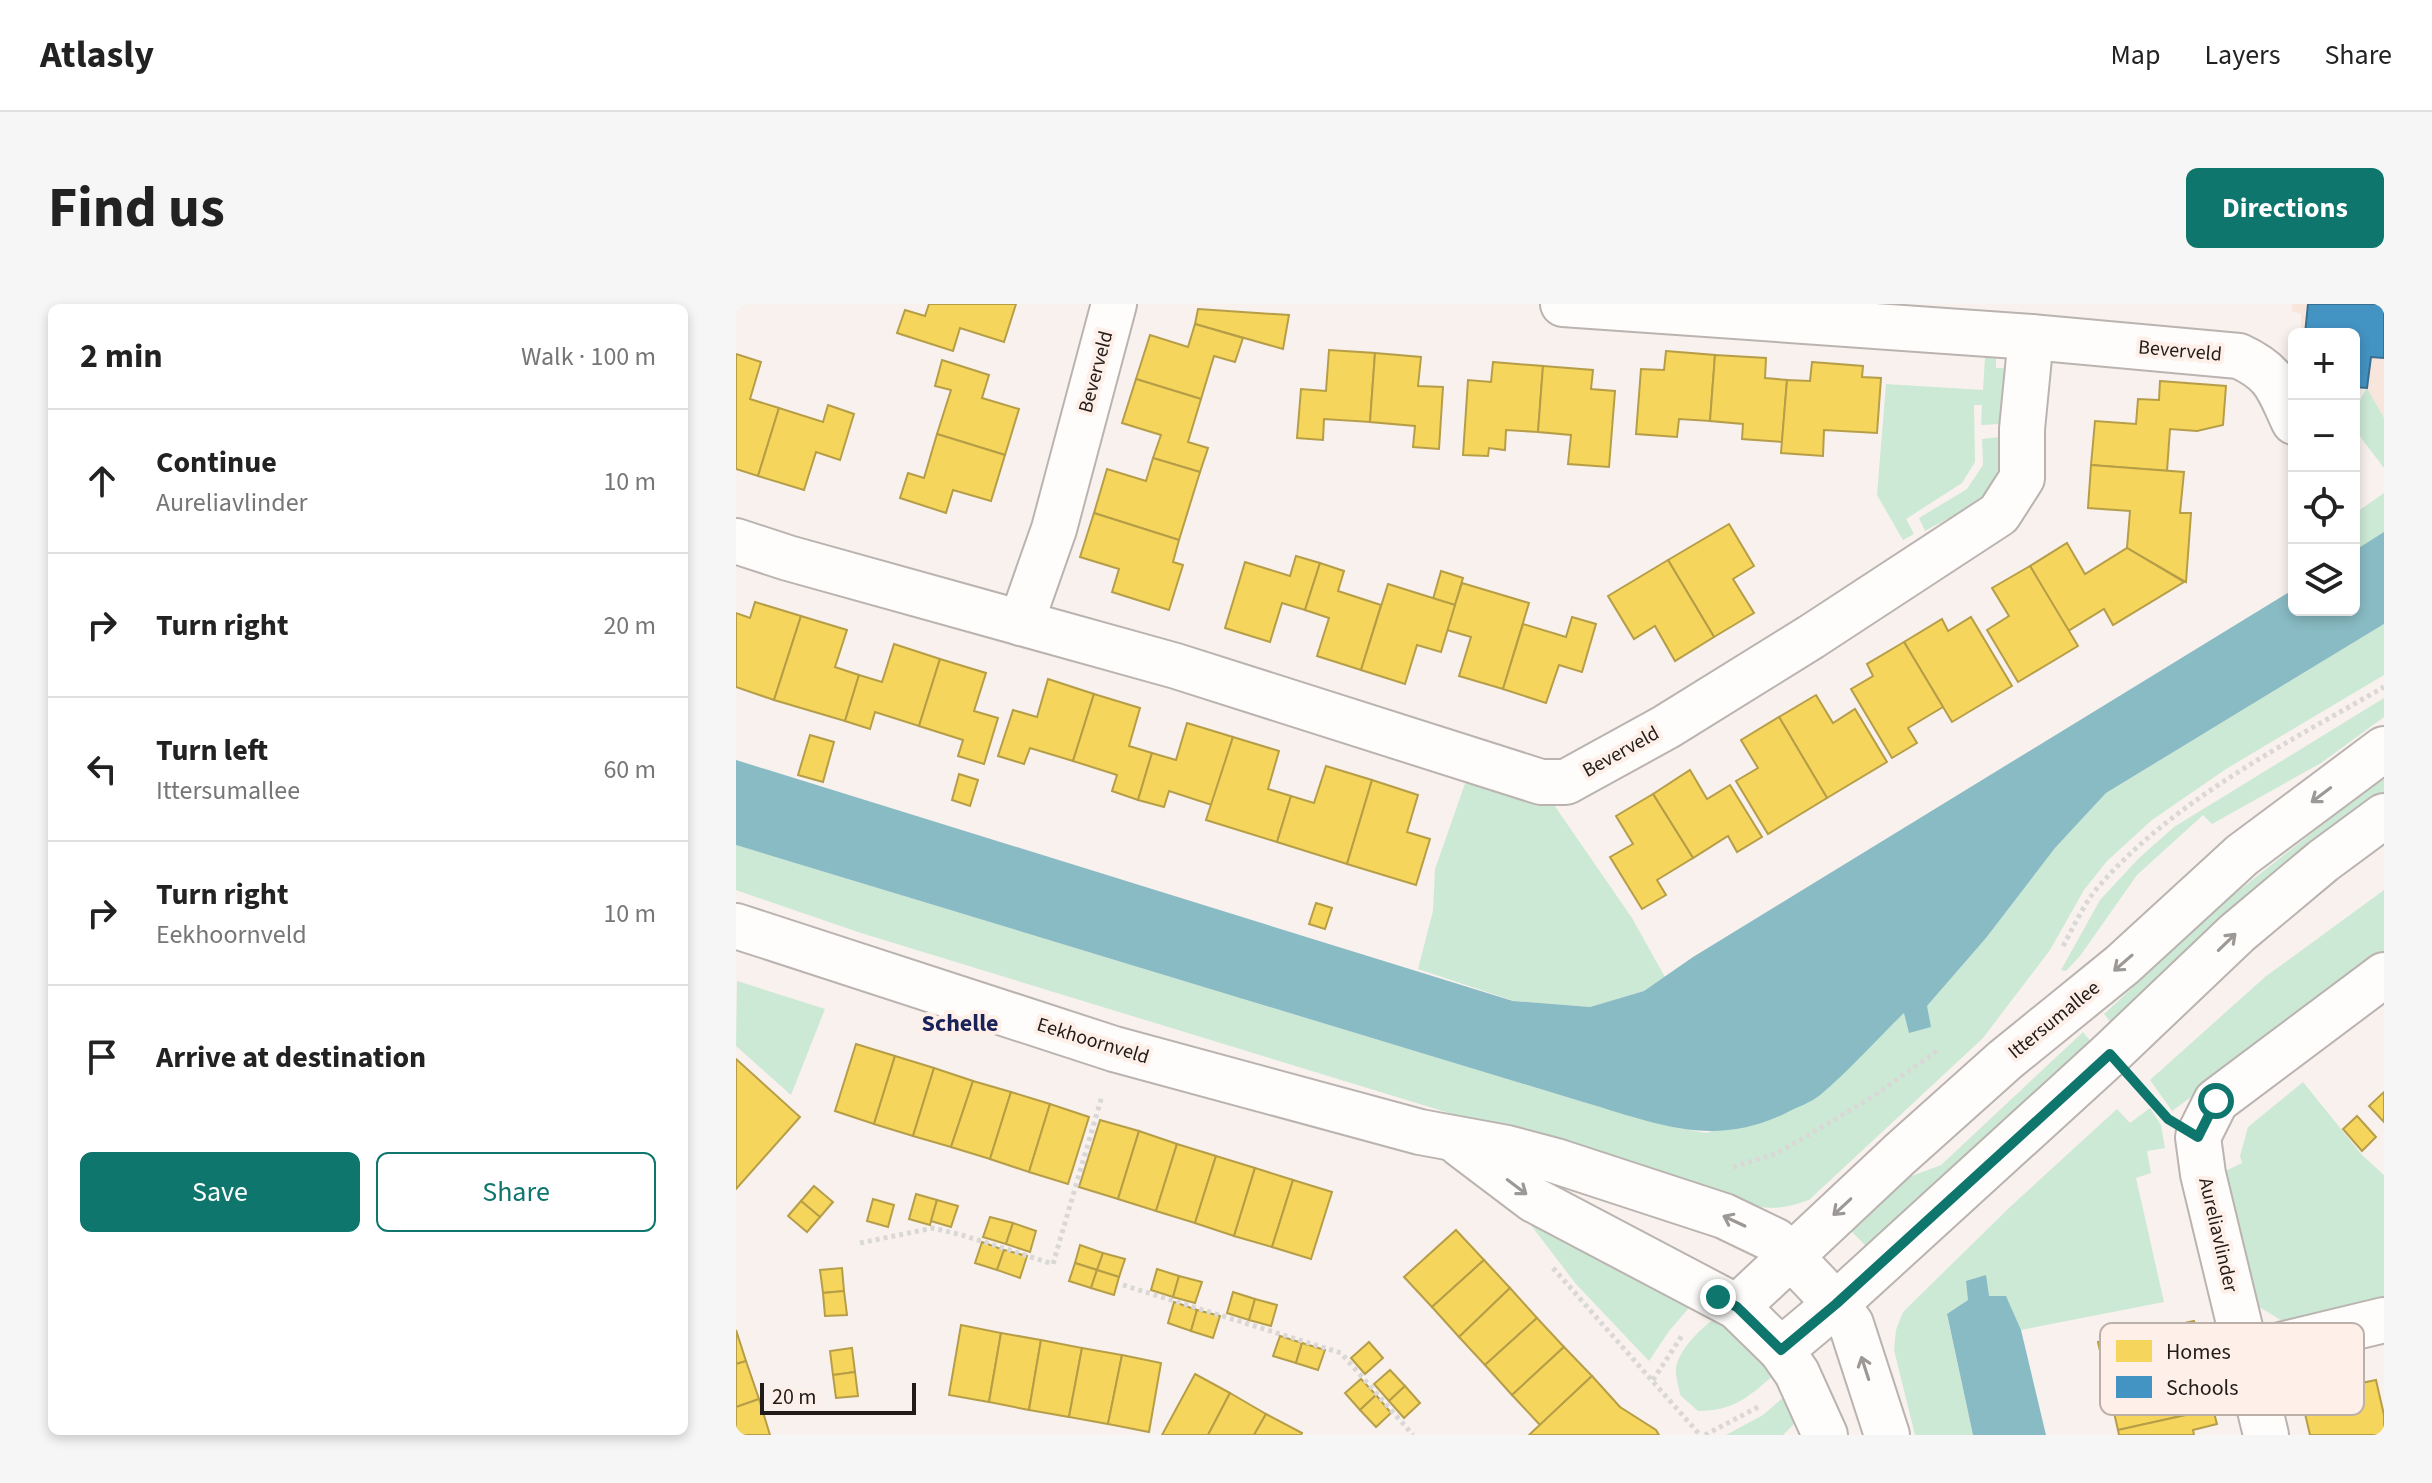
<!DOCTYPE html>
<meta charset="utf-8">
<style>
:root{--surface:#fff;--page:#f6f6f6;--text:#222;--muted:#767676;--line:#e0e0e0;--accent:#0f766e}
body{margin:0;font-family:"Source Sans 3",sans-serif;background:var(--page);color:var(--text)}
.controls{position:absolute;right:24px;top:24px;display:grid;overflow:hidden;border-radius:12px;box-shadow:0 4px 12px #0003}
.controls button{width:72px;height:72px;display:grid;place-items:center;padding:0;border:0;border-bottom:2px solid var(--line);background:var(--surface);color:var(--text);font:40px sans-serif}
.scale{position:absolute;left:24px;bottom:20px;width:156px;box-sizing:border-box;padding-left:8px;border:4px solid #221c19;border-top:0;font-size:22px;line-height:28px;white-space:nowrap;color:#221c19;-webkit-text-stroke:6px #feefe8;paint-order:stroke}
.stop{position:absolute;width:24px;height:24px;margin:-18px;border:6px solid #0f766e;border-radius:50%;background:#fff}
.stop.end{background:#0f766e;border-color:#fff;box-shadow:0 2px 8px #0008}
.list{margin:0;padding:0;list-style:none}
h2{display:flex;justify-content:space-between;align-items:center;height:104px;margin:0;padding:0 32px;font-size:34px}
h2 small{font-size:26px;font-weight:400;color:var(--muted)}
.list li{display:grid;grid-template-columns:52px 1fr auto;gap:24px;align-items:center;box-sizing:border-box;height:144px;padding:0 32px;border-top:2px solid var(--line)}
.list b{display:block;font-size:30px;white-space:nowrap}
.list p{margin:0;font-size:26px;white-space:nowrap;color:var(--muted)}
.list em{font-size:26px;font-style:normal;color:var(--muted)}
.actions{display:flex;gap:16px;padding:24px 32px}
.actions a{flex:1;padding:18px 0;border:2px solid var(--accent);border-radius:12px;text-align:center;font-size:28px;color:var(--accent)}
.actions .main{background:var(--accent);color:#fff}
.icon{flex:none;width:44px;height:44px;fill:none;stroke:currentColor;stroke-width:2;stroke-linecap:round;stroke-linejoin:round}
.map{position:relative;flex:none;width:1648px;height:1131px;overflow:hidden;border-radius:12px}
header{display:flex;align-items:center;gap:48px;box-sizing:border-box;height:112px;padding:0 40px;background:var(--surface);border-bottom:2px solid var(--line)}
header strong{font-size:38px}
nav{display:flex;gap:44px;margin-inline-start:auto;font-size:28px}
.intro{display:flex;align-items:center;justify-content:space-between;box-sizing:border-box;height:192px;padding:0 48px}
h1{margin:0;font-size:56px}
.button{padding:20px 36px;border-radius:12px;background:var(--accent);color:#fff;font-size:28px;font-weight:700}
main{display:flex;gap:48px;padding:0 48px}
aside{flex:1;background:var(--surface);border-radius:12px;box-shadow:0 4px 12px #0003}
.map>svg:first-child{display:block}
.built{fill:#f8e6dd}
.green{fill:#cce9d5}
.water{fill:#89bbc4}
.homes{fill:#f6d55c;stroke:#b69e48;stroke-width:2}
.schools{fill:#4393c3;stroke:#396f90;stroke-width:2}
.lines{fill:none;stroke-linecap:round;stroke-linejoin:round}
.minor-casing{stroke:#bab3af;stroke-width:48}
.path{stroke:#dad8d6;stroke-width:5;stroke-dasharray:4 4;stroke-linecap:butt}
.minor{stroke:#fefdfc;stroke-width:44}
.oneway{stroke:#9b9896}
.route{stroke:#0f766e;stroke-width:10}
.labels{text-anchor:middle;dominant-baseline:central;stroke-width:8;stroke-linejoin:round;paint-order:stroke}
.street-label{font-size:20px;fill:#221c19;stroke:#feefe8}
.quarter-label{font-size:24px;font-weight:bold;fill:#1a225a;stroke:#feefe8}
.key{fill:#feefe8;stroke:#bcb0aa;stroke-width:2}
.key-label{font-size:22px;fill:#221c19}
</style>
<header>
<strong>Atlasly</strong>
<nav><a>Map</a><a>Layers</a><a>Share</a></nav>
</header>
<div class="intro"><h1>Find us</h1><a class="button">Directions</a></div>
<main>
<aside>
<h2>2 min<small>Walk · 100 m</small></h2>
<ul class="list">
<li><svg class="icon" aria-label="ahead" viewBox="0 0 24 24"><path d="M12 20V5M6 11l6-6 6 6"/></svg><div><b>Continue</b><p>Aureliavlinder</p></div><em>10 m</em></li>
<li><svg class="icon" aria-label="right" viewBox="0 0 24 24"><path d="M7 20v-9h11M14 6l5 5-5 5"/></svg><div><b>Turn right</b></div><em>20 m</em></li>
<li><svg class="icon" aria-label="left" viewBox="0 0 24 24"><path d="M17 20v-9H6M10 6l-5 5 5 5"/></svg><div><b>Turn left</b><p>Ittersumallee</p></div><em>60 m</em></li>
<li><svg class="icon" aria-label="right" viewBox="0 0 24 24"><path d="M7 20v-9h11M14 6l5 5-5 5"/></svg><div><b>Turn right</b><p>Eekhoornveld</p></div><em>10 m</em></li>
<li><svg class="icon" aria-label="arrive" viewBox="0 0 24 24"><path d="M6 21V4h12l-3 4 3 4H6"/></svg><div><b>Arrive at destination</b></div></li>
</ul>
<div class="actions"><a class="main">Save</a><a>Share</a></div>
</aside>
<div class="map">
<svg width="1648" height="1131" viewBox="0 0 1648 1131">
<rect width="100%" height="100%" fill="#f9f1ed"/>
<polygon class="built" points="1556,0 1648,0 1648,114 1631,85 1618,83 1618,30 1565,30 1565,10 1556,7"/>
<g class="green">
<polygon points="1249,53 1260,53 1260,64 1268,64 1264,120 1245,121 1246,101 1238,101 1239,158 1226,179 1170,215 1178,230 1167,236 1141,191 1150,80 1247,86"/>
<path d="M1631,84L1648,114V164C1625,131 1606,123 1631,84Z"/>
<path d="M1264,133C1263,144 1264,155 1262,166C1256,198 1215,212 1189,227L1183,214L1231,185L1247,161L1246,135Z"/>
<polygon points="1648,189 1648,229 1618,248 1618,210"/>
<path d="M1648,320V371L1490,465L1416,516L1371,557L1348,586L1314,646L1247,734L1073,896C1038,908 1029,905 994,895L125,629L0,586V541L847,798L932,822L970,829L1081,794L1168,709L1191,702L1250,634L1319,544L1370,489Z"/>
<polygon points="1648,394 1648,413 1585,459 1476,520 1467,511 1401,571 1344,652 1330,667 1325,666 1364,596 1402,555 1438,523"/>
<polygon points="731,474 816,498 896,614 929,673 908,687 854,703 778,697 682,665 697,607 699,565"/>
<polygon points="1648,475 1648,492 1376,720 1368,710 1497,591 1600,510"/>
<polygon points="1648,586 1648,652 1436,807 1414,776 1529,673"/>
<polygon points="1,677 89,705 55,791 0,742"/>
<polygon points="1347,728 1357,740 1133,945 1108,920 1152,881 1205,861"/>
<polygon points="1567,778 1626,851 1648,871 1648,999 1551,1020 1517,999 1489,867 1506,859 1504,852 1512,823"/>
<polygon points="1414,804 1425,821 1429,844 1411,847 1415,869 1400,874 1428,998 1285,1026 1270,993 1233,995 1211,1011 1237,1131 1179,1131 1158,1046 1160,1026 1167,1008 1274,903 1381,805 1394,819"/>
<polygon points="791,916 958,998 933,1027 913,1057 840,980"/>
<path d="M981,1013L1004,1027L1038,1071C1012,1093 998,1107 962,1107L944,1091C943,1083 939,1072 940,1064C943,1045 966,1023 981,1013Z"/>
<polygon points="1051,1090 1063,1115 1047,1131 990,1131 1027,1111"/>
</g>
<g class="water">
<path d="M1648,228V320L1370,489L1319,544L1250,634L1191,702L1195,723L1173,729L1168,709C1140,736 1113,767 1083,792C1074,799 1061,803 1050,809C976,845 920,819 847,798L0,541V456L777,697L854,703L908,687L957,653L1558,285V306H1618V247Z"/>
<polygon points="1250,971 1253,992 1270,992 1285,1026 1310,1131 1237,1131 1211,1010 1232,996 1230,977"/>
</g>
<g class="homes">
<polygon points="193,0 280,0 268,38 224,24 217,47 161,29 169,6 189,12"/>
<polygon points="462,5 553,11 547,45 459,20"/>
<polygon points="459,20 507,34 499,58 478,52 465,95 400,75 414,31 452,43"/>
<polygon points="593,46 639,49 634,118 588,115 587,136 561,134 565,85 590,87"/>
<polygon points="930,47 979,51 974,117 943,115 941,133 900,130 905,65 928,66"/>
<polygon points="639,49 685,53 682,82 707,83 703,145 677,143 679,122 634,118"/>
<polygon points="0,50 25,58 14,95 43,104 22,172 0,165"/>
<polygon points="979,51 1030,54 1029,74 1051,76 1046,138 1006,135 1007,120 974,117"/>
<polygon points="206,56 253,71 246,94 283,105 269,151 201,130 215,86 199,82"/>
<polygon points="757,58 807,62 802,128 770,126 769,146 753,144 752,152 727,151 732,76 755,78"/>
<polygon points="1076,58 1127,62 1126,73 1145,74 1141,129 1088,126 1087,152 1045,149 1051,76 1074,77"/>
<polygon points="807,62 857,66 855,85 879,87 873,163 832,160 835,131 802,128"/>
<polygon points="400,75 465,95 452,138 472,144 464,168 417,154 425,131 386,119"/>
<polygon points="1424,77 1490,82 1487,121 1461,127 1434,125 1431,167 1355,161 1359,117 1400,120 1402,95 1423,96"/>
<polygon points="92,101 118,110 104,156 80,148 68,186 22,172 43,104 87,118"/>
<polygon points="201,130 269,151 255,197 217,186 210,209 164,194 172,169 188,174"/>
<polygon points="417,154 464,168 443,236 358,209 371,165 410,177"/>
<polygon points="1355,161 1448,168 1444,209 1455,209 1450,278 1391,244 1394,207 1352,204"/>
<polygon points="358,209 443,236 437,258 447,261 433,306 376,288 383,265 344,253"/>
<polygon points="993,220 1018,262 997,275 1018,309 978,333 932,256"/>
<polygon points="1331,239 1349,270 1391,244 1448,278 1377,321 1368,305 1332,327 1294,262"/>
<polygon points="560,252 584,259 569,306 546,299 534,338 489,324 509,258 554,272"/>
<polygon points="932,256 978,333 939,357 919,322 898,335 872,292"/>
<polygon points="584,259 608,267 602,287 645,301 625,366 581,352 593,314 569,306"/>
<polygon points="1294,262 1342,342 1282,378 1251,326 1273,312 1256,284"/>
<polygon points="705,267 727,274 719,301 697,295"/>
<polygon points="726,279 793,299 767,385 723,372 735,333 711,326"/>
<polygon points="652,280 719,301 705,348 681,341 669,380 625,366"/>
<polygon points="19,298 65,312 38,396 0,383 0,309 14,314"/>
<polygon points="65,312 111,326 99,363 123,371 109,417 38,396"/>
<polygon points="836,313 860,320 846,368 823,361 810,399 767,385 787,320 830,333"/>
<polygon points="1235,313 1276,382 1216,418 1168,338 1206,315 1212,327"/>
<polygon points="1168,338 1207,403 1172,424 1181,439 1156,454 1115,385 1137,372 1131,360"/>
<polygon points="158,340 204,355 183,422 139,408 134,425 109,417 123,371 146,378"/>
<polygon points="204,355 250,369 238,407 262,414 248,460 222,452 227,436 183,422"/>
<polygon points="312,375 358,390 337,457 294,444 288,460 262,452 277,406 301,413"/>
<polygon points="358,390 404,404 393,442 416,449 402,496 376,487 381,471 337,457"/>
<polygon points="1080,391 1097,419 1119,405 1151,458 1091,494 1043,413"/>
<polygon points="1043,413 1091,494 1032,530 1000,477 1022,464 1005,436"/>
<polygon points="451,419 497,433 476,501 433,487 428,503 402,496 416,449 440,456"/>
<polygon points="74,431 98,438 87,478 62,471"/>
<polygon points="497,433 543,447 532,485 555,492 541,538 470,516"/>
<polygon points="590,462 636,476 611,560 541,538 555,492 578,499"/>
<polygon points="954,466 971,495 994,481 1026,533 1001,548 992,532 957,554 917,490"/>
<polygon points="223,470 242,476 234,502 216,496"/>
<polygon points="636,476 682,491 671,528 694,535 680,581 611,560"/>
<polygon points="917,490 957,554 921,576 930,591 906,605 874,553 897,540 880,512"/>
<polygon points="580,599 596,604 589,625 573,620"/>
<polygon points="120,740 159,752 138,820 99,807"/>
<polygon points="159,752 198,764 177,832 138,820"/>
<polygon points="0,755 64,813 0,885"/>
<polygon points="198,764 237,777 215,843 177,832"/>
<polygon points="237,777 275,788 254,855 215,843"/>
<polygon points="275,788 314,800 293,868 254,855"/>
<polygon points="1648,788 1648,818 1633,802"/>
<polygon points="314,800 353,813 332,880 293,868"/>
<polygon points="1621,812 1640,833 1626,847 1607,825"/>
<polygon points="364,816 403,827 382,895 343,883"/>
<polygon points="403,827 441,840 420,907 382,895"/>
<polygon points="441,840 480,852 459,919 420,907"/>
<polygon points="480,852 519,864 498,932 459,919"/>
<polygon points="519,864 557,876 536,943 498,932"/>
<polygon points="557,876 596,888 575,955 536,943"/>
<polygon points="78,882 97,898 84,913 65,897"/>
<polygon points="180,890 201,896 194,921 173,915"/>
<polygon points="137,895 158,901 152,923 131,917"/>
<polygon points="201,896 222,902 215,923 195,917"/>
<polygon points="65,897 84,913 71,928 52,912"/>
<polygon points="254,913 277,919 270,940 247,933"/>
<polygon points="277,919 300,927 294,948 270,940"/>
<polygon points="720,926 748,956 696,1003 668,973"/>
<polygon points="246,938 268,946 261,966 239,959"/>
<polygon points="344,941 367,949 361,966 339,959"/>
<polygon points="268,946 291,952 284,974 261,966"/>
<polygon points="367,949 389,955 383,973 361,966"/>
<polygon points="748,956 774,984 723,1033 696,1003"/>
<polygon points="339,959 361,966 355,984 333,977"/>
<polygon points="106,964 108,987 87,989 84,966"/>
<polygon points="421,965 443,972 437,993 415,986"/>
<polygon points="361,966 383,973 378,991 355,984"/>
<polygon points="443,972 466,978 459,999 437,993"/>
<polygon points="774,984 801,1014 749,1061 723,1033"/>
<polygon points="108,987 111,1011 89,1012 87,989"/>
<polygon points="497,988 519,995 513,1016 491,1009"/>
<polygon points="519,995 541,1001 535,1022 513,1016"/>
<polygon points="438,998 461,1006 455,1027 432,1019"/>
<polygon points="461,1006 484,1012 477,1034 455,1027"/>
<polygon points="801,1014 828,1043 776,1091 749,1061"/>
<polygon points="1458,1017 1462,1034 1438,1039 1444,1066 1372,1082 1362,1038"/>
<polygon points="225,1021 265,1029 253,1098 213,1091"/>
<polygon points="0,1026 10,1057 0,1060"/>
<polygon points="265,1029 305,1036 293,1106 253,1098"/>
<polygon points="544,1032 566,1039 560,1059 537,1052"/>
<polygon points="305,1036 346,1044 333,1113 293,1106"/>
<polygon points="633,1038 647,1054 629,1070 615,1054"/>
<polygon points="566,1039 589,1046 582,1066 560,1059"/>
<polygon points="828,1043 856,1072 804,1121 776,1091"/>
<polygon points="116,1044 119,1068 97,1071 94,1047"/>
<polygon points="346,1044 386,1051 372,1120 333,1113"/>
<polygon points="386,1051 425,1059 413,1128 372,1120"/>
<polygon points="10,1057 23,1095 0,1103 0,1060"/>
<polygon points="654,1066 669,1082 653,1097 638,1080"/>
<polygon points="1444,1066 1450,1093 1474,1088 1477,1105 1382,1126 1372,1082"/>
<polygon points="119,1068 122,1092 100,1094 97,1071"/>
<polygon points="459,1070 494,1089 472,1131 426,1131"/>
<polygon points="856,1072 884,1103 920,1126 923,1131 793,1131"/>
<polygon points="625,1075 640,1091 624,1106 609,1089"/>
<polygon points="1640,1076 1648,1111 1648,1131 1574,1131 1566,1097 1608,1087 1606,1083"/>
<polygon points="669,1082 684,1099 668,1114 653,1097"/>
<polygon points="494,1089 530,1110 518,1131 472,1131"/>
<polygon points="640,1091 655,1109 640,1123 624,1106"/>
<polygon points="23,1095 34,1131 0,1131 0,1103"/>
<polygon points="1477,1105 1481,1120 1457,1126 1458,1131 1383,1131 1382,1126"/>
<polygon points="530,1110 566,1129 565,1131 518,1131"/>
</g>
<polygon class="schools" points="1572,0 1648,0 1648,54 1635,53 1631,84 1618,83 1618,30 1569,30"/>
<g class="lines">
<g class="minor-casing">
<g id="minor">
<path d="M827,0L1295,33L1503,52C1540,69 1542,84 1558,118"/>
<polyline points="0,237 52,254 440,362 805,478 830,478 930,423 1075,333 1263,210 1286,174 1286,125 1295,33"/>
<polyline points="285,319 318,225 378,0"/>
<polyline points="0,622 378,745 684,828 771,844 820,857 988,912 1040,937 1100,1000 1115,1020 1151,1131"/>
<polyline points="724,840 798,896 1001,1003 1045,1046 1061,1069 1089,1131"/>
<polyline points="1001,1003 1164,850 1269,756 1386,661 1506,551 1648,445"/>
<polyline points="1045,1046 1100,1000 1374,750 1501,629 1587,557 1648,512"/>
<polyline points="1511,1049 1648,1016"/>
<polyline points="1530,1131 1467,870 1462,833 1480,797 1648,671"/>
</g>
</g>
<g class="path">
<path d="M1327,642C1337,624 1346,604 1358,588C1432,499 1549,440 1648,383"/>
<polyline points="1405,786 1423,805"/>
<polyline points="997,863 1042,849 1138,792 1202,746"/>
<polyline points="124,939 197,924 226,931 317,960 366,792"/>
<polyline points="817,964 964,1131"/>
<polyline points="387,981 605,1049 677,1131"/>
<polyline points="917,1076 947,1030"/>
<polyline points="969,1131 1024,1102"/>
</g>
<use href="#minor" class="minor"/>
</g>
<defs><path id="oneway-shaft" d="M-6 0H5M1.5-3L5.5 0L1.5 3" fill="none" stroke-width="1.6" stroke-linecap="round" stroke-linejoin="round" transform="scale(2)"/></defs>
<g class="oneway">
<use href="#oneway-shaft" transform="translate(1585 491) rotate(143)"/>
<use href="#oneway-shaft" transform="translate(1491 638) rotate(-44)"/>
<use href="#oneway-shaft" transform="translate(1387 659) rotate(139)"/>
<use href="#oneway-shaft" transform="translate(781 883) rotate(37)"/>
<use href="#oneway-shaft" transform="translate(1106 903) rotate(137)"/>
<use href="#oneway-shaft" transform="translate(998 917) rotate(-155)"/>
<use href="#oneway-shaft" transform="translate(1129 1064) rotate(-108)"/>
</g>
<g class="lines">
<polyline class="route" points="982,993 1001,1003 1045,1046 1100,1000 1374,750 1432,815 1462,833 1480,797"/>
</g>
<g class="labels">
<g class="street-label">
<text transform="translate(1444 47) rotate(5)">Beverveld</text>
<text transform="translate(360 68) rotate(-75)">Beverveld</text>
<text transform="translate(885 448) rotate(-29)">Beverveld</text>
<text transform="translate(1318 716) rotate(-39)">Ittersumallee</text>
<text transform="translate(357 737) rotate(17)">Eekhoornveld</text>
<text transform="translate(1482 931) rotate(77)">Aureliavlinder</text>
</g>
<g class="quarter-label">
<text x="224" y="719">Schelle</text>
</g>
</g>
<rect x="1364" y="1019" width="264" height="92" rx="12" class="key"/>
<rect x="1380" y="1036" width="36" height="22" fill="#f6d55c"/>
<rect x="1380" y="1072" width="36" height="22" fill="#4393c3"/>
<g class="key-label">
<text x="1430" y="1055">Homes</text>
<text x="1430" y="1091">Schools</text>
</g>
</svg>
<div class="controls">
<button>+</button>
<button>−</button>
<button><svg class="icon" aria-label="locate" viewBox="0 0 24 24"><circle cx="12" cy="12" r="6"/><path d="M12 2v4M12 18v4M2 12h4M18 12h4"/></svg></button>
<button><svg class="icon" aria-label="layers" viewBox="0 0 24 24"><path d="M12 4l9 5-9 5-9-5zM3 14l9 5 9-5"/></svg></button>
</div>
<div class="scale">20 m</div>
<div class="stop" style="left:1480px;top:797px"></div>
<div class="stop end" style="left:982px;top:993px"></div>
</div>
</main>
